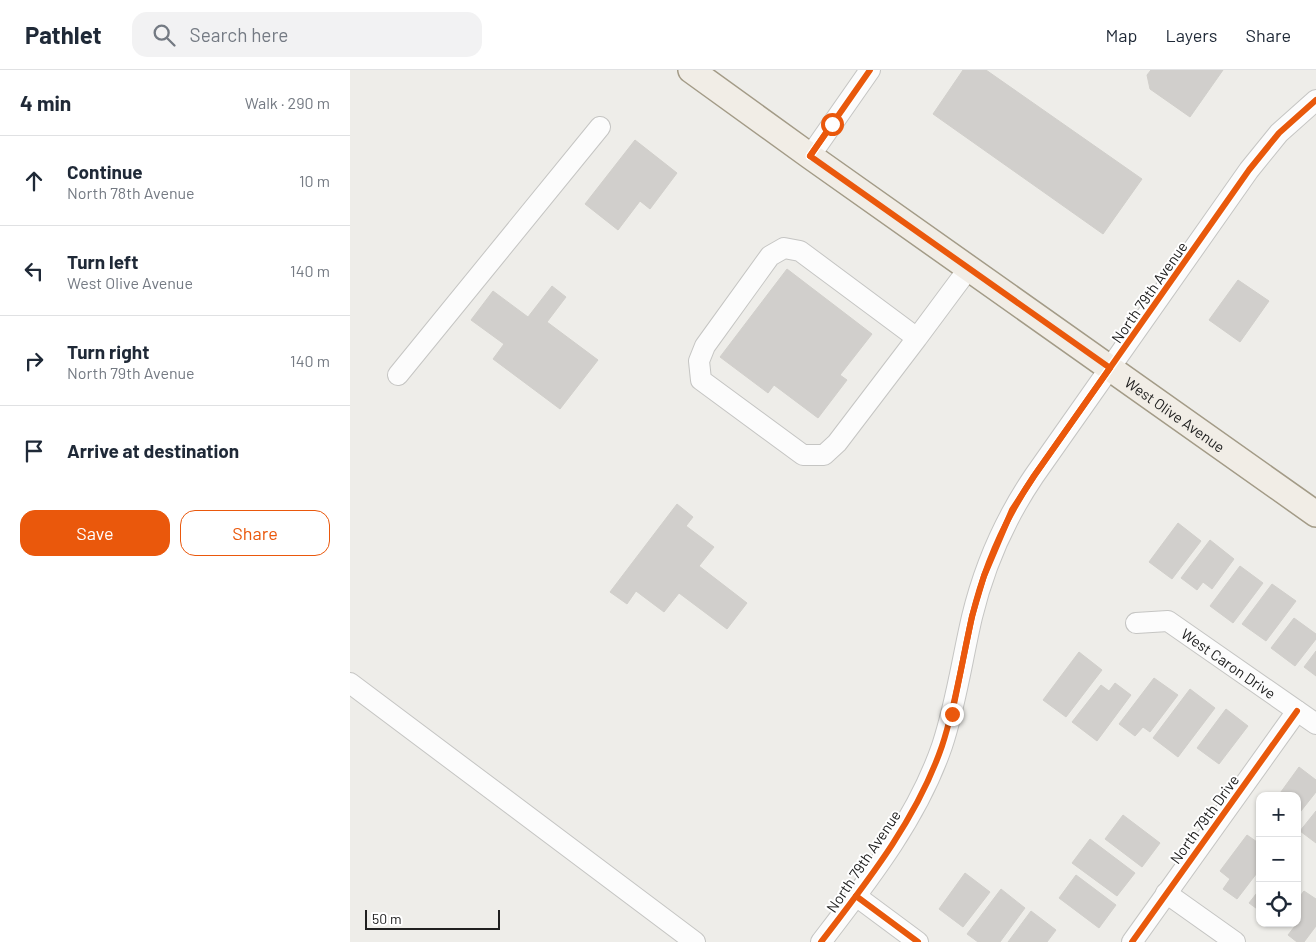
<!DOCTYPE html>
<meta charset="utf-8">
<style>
:root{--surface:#fff;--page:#f2f2f3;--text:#1f2937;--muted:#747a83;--line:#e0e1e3;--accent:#ea580c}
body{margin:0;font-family:Barlow,sans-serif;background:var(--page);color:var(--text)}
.controls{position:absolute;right:15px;bottom:15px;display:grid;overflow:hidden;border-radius:10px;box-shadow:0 1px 4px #0004}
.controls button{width:45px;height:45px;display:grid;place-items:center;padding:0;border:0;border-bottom:1px solid var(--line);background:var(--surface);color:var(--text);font:25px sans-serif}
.scale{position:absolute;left:15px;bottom:12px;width:135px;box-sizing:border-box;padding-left:5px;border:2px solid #202020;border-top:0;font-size:14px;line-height:18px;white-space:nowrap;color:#202020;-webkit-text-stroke:4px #fff;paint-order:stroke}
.stop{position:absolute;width:15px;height:15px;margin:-11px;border:4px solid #ea580c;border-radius:50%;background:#fff}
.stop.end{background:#ea580c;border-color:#fff;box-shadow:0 1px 5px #0008}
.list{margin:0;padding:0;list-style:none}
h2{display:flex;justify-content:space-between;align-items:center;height:65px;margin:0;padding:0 20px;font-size:21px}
h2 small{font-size:16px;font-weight:400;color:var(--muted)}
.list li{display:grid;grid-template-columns:32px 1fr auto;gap:15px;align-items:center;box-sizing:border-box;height:90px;padding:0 20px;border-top:1px solid var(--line)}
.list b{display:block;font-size:19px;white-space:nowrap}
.list p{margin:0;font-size:16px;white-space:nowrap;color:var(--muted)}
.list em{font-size:16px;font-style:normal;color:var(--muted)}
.actions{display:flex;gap:10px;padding:15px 20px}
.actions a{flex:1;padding:11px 0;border:1px solid var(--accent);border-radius:15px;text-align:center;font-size:18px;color:var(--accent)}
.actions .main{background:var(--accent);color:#fff}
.icon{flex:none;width:28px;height:28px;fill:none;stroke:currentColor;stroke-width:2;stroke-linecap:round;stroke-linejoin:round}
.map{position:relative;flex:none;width:966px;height:872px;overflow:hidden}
header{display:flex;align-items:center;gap:30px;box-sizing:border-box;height:70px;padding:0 25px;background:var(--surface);border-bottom:1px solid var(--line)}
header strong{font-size:24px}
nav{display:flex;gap:28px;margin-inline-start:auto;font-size:18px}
.search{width:350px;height:45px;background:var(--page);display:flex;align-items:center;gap:12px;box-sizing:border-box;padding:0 18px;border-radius:15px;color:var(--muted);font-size:19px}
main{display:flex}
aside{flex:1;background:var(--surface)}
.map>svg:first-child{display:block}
.building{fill:#d1cfcc;stroke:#d1cfcb}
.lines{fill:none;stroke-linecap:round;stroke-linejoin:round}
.minor-casing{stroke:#c5c5c3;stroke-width:22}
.major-casing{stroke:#a39b87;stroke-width:28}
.minor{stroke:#fcfcfc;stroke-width:20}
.major{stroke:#f1ede6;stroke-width:25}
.cycleway-casing{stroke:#fff;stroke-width:9}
.cycleway{stroke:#e8590c;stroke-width:6}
.route{stroke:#ea580c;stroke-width:6}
.labels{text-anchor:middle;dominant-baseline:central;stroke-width:4;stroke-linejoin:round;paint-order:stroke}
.street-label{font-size:15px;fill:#202020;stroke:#fff}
</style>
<header>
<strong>Pathlet</strong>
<div class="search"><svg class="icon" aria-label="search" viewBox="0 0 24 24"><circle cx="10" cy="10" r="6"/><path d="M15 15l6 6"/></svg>Search here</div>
<nav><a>Map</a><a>Layers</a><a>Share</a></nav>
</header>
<main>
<aside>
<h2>4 min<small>Walk · 290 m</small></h2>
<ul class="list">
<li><svg class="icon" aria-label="ahead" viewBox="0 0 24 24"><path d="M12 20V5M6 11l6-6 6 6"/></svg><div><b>Continue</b><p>North 78th Avenue</p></div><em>10 m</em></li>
<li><svg class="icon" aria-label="left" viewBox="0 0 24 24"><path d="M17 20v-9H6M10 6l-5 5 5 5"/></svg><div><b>Turn left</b><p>West Olive Avenue</p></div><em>140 m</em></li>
<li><svg class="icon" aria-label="right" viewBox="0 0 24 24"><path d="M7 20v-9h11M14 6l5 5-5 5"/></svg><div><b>Turn right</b><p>North 79th Avenue</p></div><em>140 m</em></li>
<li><svg class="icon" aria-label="arrive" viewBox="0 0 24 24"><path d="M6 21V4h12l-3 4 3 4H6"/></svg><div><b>Arrive at destination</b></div></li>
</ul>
<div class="actions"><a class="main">Save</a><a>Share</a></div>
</aside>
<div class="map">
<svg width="966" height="872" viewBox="0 0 966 872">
<rect width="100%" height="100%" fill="#eeede9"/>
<g class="building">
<polygon points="613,0 636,0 792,109 753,164 583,44"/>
<polygon points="801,0 873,0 840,47 800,19 797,5"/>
<polygon points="285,70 327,103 300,139 290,131 268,160 235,134"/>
<polygon points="437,199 522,264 490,305 497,310 468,348 424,315 418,323 370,287"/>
<polygon points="888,210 919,231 890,272 859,250"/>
<polygon points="202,216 216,227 197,252 248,290 210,339 143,289 154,274 121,250 143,221 178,247"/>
<polygon points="327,434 343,447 336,456 364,477 349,496 397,533 377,559 329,523 314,542 286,521 277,534 260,522"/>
<polygon points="828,453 851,471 822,509 799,492"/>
<polygon points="860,470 884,489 862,519 853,512 847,520 831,508"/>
<polygon points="890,496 913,513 883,553 860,536"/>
<polygon points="922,514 946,531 916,571 892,554"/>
<polygon points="944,548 966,564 966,569 945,596 921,578"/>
<polygon points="966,581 966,606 954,597"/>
<polygon points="729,582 752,600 716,647 693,630"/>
<polygon points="804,608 828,625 800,662 793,657 785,666 769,654"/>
<polygon points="765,613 781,625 747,671 722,652 751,615 759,621"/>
<polygon points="840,619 865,638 828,687 803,668"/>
<polygon points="876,639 898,656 869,694 847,678"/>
<polygon points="949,697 966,710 966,722 947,746 947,726 928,726"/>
<polygon points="966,741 966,773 950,761"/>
<polygon points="773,745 810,773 792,797 755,769"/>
<polygon points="897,765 910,774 910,799 887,829 873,819 880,809 870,801"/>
<polygon points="740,769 785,803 767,826 722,793"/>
<polygon points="615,803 640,822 613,857 589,839"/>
<polygon points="726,805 766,835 749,858 709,828"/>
<polygon points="651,819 675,838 650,872 628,872 617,864"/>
<polygon points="910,819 910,841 899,833"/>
<polygon points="954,821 966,829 966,856 954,872 947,872 938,865 945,856 942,853 947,853 947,830"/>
<polygon points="681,841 706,860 697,872 658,872"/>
</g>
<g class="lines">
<g class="minor-casing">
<g id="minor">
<polyline points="460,86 520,0"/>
<polyline points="567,268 487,373 474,385 453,385 351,310 349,291 355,276 420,186 434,178 450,181 567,268 619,198"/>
<polyline points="48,305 250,57"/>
<path id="s1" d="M786,553L818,551L966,654"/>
<polyline points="0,613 345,872"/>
<polyline points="816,823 885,872"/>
<polyline points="506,826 568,872"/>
<path d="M471,872C517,812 567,749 592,676C606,634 612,590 622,547C634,497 655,449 684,406L899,100L929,63L966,30"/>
<polyline points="782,872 947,641"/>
</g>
</g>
<g class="major-casing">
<g id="major">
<path id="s2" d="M341,0L460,86L966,444"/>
</g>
</g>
<use href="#minor" class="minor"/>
<use href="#major" class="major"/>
<g class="cycleway-casing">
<g id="cycleway">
<polyline points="460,86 520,0"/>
<polyline points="506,826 568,872"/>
<path d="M471,872C517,812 567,749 592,676C606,634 612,590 622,547C634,497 655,449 684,406L899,100L929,63L966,30"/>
<polyline points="782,872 947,641"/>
</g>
</g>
<use href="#cycleway" class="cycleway"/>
</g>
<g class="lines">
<polyline class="route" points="482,54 460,86 760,298 684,406 662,440 634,506 622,546 602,644"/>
</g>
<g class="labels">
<g class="street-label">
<text transform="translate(799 222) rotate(-55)">North 79th Avenue</text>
<text stroke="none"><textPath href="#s2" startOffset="594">West Olive Avenue</textPath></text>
<text stroke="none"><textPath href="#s1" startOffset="106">West Caron Drive</textPath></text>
<text transform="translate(854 749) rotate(-54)">North 79th Drive</text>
<text transform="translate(513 791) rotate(-56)">North 79th Avenue</text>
</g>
</g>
</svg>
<div class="controls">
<button>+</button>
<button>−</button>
<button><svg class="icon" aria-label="locate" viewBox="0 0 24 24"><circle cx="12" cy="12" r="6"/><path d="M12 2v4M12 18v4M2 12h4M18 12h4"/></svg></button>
</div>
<div class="scale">50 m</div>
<div class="stop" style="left:482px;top:54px"></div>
<div class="stop end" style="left:602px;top:644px"></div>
</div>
</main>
